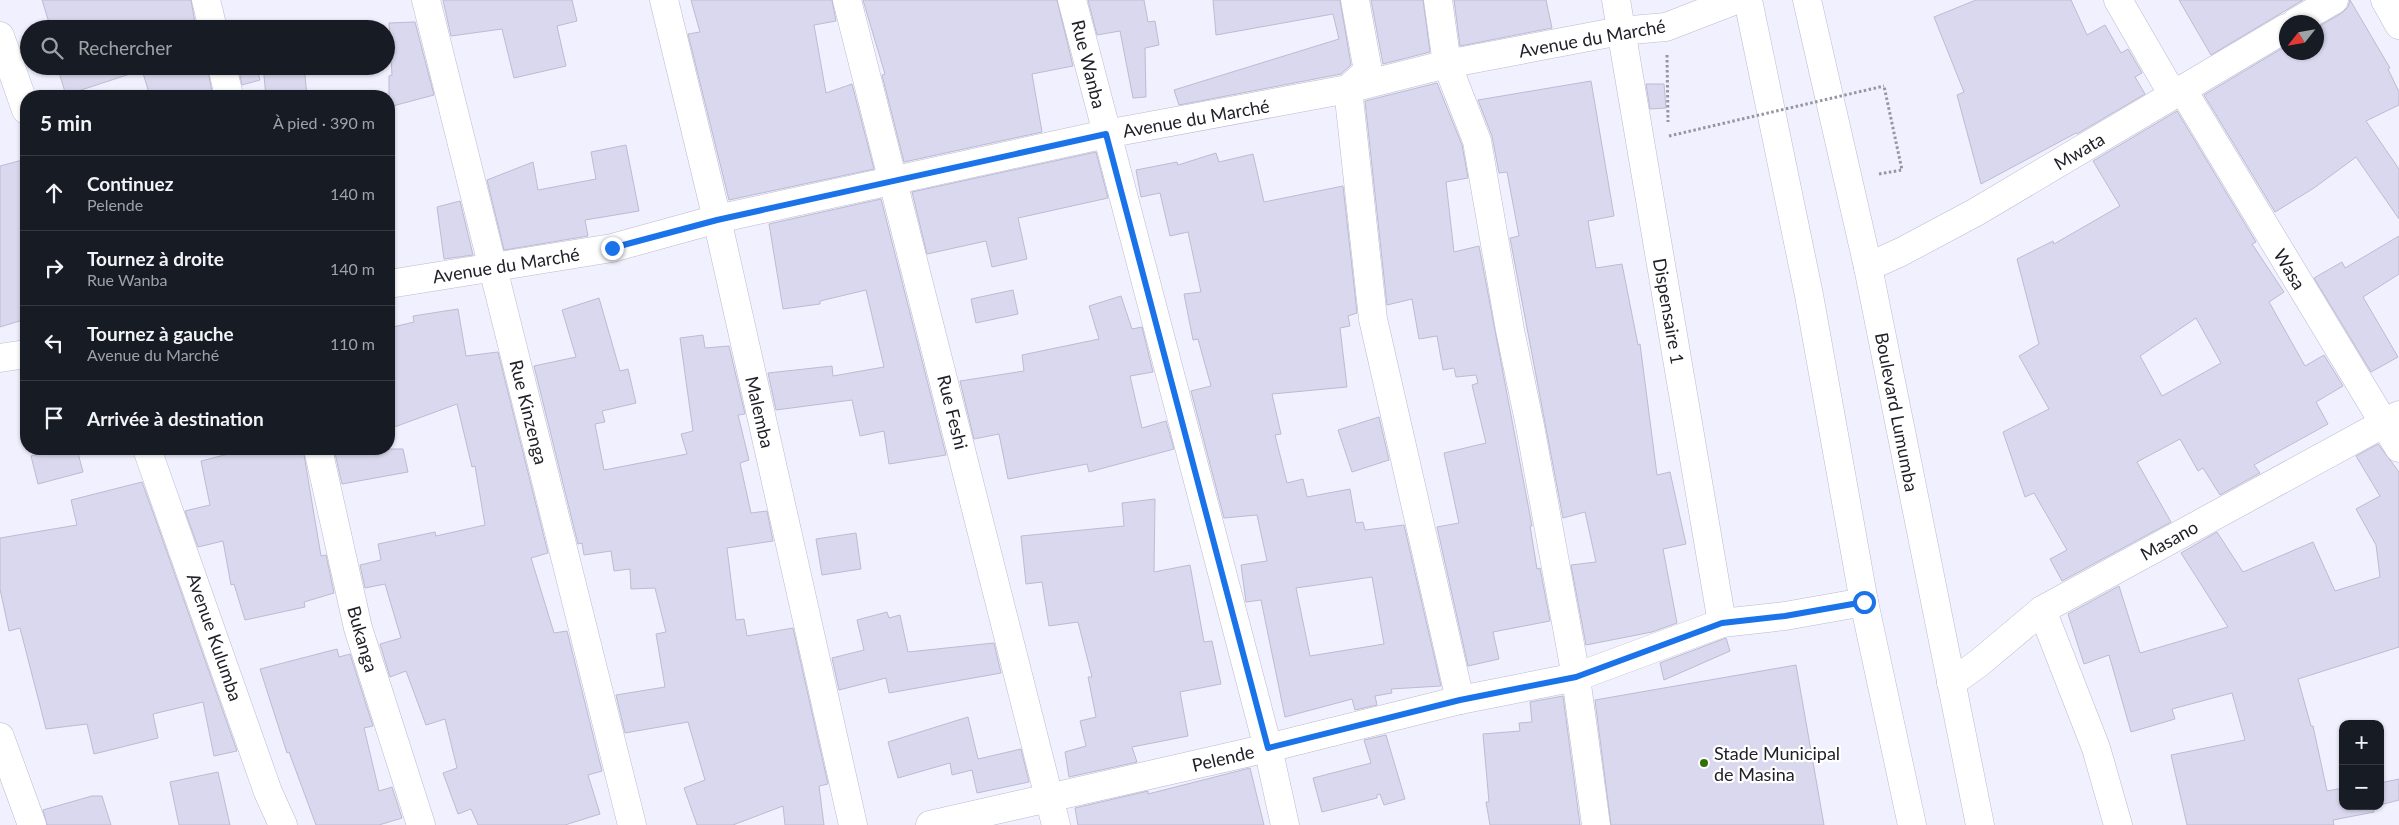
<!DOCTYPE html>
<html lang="fr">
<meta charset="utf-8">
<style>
:root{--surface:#171b24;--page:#242831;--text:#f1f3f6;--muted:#9ea1a6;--line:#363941}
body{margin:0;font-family:Lato,sans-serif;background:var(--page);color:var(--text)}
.controls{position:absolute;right:15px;bottom:15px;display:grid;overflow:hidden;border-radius:10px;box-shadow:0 1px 4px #0004}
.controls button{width:45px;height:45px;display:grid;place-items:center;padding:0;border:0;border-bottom:1px solid var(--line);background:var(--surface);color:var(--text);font:25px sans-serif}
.compass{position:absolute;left:2279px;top:15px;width:45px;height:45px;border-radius:50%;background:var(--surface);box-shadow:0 1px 4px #0004;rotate:239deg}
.stop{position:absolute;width:15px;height:15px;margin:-11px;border:4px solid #1a73e8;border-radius:50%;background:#fff}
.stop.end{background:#1a73e8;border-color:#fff;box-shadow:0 1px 5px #0008}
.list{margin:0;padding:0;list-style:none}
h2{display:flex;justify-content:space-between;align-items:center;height:65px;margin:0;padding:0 20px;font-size:21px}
h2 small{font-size:16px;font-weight:400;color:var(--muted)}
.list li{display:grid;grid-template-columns:32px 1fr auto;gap:15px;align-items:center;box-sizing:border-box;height:75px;padding:0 20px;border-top:1px solid var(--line)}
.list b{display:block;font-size:19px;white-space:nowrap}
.list p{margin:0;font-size:16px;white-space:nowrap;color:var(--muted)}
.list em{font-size:16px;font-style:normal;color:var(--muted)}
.icon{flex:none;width:28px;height:28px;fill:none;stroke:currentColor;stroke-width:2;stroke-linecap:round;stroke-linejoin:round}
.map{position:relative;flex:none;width:2399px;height:825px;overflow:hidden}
.search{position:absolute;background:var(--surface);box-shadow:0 1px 4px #0004;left:20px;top:20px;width:375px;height:55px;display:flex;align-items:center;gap:12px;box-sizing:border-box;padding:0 18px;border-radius:28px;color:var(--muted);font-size:19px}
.panel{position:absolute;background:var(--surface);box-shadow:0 1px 4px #0004;left:20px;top:90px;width:375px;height:365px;border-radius:20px}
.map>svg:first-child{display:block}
.building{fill:#d9d8ee;stroke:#bcbbd1;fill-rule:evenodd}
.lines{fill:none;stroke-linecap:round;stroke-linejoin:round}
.minor-casing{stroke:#bbbad0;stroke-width:29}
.trunk-casing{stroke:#bbbad0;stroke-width:29}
.path{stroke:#9695a1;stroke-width:3;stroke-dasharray:2.5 2.5;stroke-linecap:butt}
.minor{stroke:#fff;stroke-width:28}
.trunk{stroke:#fff;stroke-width:28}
.path-bridge{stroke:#9695a1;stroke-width:3;stroke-dasharray:2.5 2.5;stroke-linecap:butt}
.route{stroke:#1a73e8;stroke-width:6}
.poi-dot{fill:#317005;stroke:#fff;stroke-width:2}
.labels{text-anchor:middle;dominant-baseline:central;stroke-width:4.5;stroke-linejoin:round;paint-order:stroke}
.street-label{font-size:18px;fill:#222129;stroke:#fff}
.poi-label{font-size:18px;fill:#222129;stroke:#fff;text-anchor:start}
</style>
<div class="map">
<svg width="2399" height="825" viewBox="0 0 2399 825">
<rect width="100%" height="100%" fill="#f0f0fe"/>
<g class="building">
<polygon points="42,0 191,0 196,29 51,29"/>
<polygon points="443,0 572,0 577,21 557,26 566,66 514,78 502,29 451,36"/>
<polygon points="691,0 832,0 836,21 814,25 826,93 852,84 874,169 729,200 688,34 700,32"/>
<polygon points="863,0 1057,0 1073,66 1032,74 1042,132 904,162 882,75 885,74"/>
<polygon points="1088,0 1144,0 1148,22 1155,21 1159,45 1145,48 1146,97 1133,98 1120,31 1097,35"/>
<polygon points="1213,0 1340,0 1351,65 1341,74 1179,105 1174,90 1339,39 1333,14 1216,35"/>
<polygon points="1371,0 1423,0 1430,52 1383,64"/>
<polygon points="1454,0 1546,0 1552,28 1460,46"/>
<polygon points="1976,0 2071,0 2087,35 2105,25 2121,53 2128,49 2142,73 2135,77 2145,94 2077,134 2076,133 1981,184 1957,95 1964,92 1934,17"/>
<polygon points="2179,0 2303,0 2211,55"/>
<polygon points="2350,0 2390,68 2388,69 2399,92 2399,105 2366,121 2399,169 2399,219 2356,157 2314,188 2275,212 2204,95 2286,46 2286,52 2316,52 2316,28 2342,13 2348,7"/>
<polygon points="415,22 434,95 389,107 389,76 392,75 389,23"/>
<polygon points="57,66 207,66 212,92 196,96 150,96 142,70 66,95"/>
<polygon points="238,66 256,66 260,80 242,85"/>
<polygon points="263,66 304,66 307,96 266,96"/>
<polygon points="1591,81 1614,216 1588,221 1596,268 1622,264 1638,345 1640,344 1657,475 1670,472 1686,544 1663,549 1677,623 1652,632 1586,645 1571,565 1596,562 1585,512 1563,518 1510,238 1519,236 1507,172 1499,173 1492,136 1478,100"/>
<polygon points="1437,83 1462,145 1468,178 1446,182 1454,252 1479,246 1532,526 1530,526 1537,569 1540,568 1550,621 1493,632 1499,659 1468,666 1437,527 1459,523 1444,453 1486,443 1472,385 1478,383 1476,375 1456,377 1454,368 1443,370 1437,336 1419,339 1412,299 1387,305 1365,101"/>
<polygon points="1646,84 1664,84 1666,108 1650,109"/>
<path d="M2177,111L2256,242L2252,244L2284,292L2269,302L2305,366L2324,355L2343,386L2316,402L2328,424L2254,465L2260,473L2220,495L2203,468L2198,471L2180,439L2137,462L2171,522L2062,581L2050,559L2067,550L2034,493L2025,497L2003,432L2049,409L2019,356L2039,344L2017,259L2053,241L2054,244L2120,206L2093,161ZM2196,318L2221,363L2162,396L2140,356Z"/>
<polygon points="626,145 639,211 585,220 588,236 504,250 487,180 533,162 538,190 596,179 591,152"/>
<polygon points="1096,152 1108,198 1018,218 1027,259 992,267 986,241 927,254 912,192"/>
<path d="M1216,153L1219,162L1253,154L1264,202L1343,186L1357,313L1348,316L1350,326L1340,328L1347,387L1272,394L1281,434L1275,435L1287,483L1303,479L1307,497L1350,489L1356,523L1363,522L1365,530L1404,525L1441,686L1391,689L1392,693L1375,696L1377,705L1355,710L1352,699L1285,717L1261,600L1246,602L1241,565L1267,561L1257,515L1224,518L1191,391L1211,386L1198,339L1193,340L1184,294L1201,292L1188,232L1170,236L1160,193L1141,197L1136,170L1177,162L1178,165ZM1372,577L1384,644L1310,656L1296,588Z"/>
<polygon points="26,159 26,319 0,327 0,166"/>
<polygon points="881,199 946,455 889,464 884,431 860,436 852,400 776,410 768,373 832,366 833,376 884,367 866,290 820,301 820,304 783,309 769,224"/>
<polygon points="460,201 473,255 444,259 437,207"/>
<polygon points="2399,236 2399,274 2363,297 2398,357 2371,372 2314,278 2342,262 2345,268"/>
<polygon points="1013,290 1018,314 976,323 971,299"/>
<polygon points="1121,296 1132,329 1142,327 1153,372 1130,376 1142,428 1166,421 1174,449 1089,472 1087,464 1008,479 999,434 974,439 960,381 1024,371 1022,355 1099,339 1089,306"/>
<polygon points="599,298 620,371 628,369 636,403 602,411 605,422 595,424 604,470 687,454 681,434 693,431 680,338 703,335 705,348 729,346 745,414 738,415 749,460 740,463 751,513 767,511 773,541 727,548 736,620 744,619 747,636 793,628 828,784 819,786 824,825 785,825 783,806 733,825 697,825 684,788 705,780 688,722 625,733 616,695 665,687 656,634 666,632 655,588 631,589 630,569 614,571 611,551 584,555 582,543 578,544 534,366 576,357 562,310"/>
<polygon points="458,309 466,356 498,352 548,553 531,558 554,633 567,631 602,771 588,775 600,814 565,825 478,825 471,809 458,814 443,773 457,768 445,719 426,725 406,671 390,677 380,644 401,638 385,584 365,588 360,565 381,560 378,544 435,532 436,536 485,525 475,466 472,467 457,404 389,429 389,328 414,322 413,316"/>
<polygon points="1379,417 1389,460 1352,472 1338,430"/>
<polygon points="2378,444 2399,472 2399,647 2298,679 2311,726 2313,726 2327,791 2343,788 2343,806 2376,806 2373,807 2374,812 2333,820 2334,825 2187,825 2171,755 2245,740 2232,693 2172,709 2175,719 2131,732 2109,655 2084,664 2068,614 2119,586 2140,653 2228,627 2181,553 2217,532 2243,572 2313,542 2335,591 2380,577 2376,545 2356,509 2380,496 2356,456"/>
<polygon points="58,449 77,449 83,472 38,484 31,456"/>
<polygon points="248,449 303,449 321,556 326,555 334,593 304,602 305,607 245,620 234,584 231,585 223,541 198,547 185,511 210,505 201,461"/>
<polygon points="334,449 403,449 408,472 342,484"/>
<polygon points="142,482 155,518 237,751 214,756 203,702 153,714 158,738 94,754 87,724 46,729 20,628 9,631 0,589 0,538 77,525 71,500"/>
<polygon points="1155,499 1154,572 1190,565 1204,642 1212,641 1221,684 1180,692 1188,736 1132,747 1137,762 1069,777 1065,752 1086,746 1080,721 1096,717 1088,677 1092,677 1078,622 1049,626 1042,582 1026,584 1021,536 1124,526 1122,503"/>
<polygon points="856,533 861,569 822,575 816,539"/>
<polygon points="887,612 889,618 900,615 908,652 994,643 1001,673 889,693 886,678 839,690 832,658 864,650 857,620"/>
<polygon points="1726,638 1730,651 1664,680 1660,663"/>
<polygon points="337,649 339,657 350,654 373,726 364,728 379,791 392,787 402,818 379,825 316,825 289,752 287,753 260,669"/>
<polygon points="1796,665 1824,825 1611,825 1595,700"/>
<polygon points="1563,696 1580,825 1490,825 1486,802 1489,802 1483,734 1520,731 1519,723 1532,722 1530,702"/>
<polygon points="968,717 978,759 1021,749 1029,782 977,793 972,770 952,775 950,763 898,778 888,742"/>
<polygon points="1386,735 1405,799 1384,805 1380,794 1377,795 1377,798 1322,812 1313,778 1371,763 1364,740"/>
<polygon points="1250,768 1264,825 1078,825 1075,808 1148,791 1148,794"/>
<polygon points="218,772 230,825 179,825 170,782"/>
<polygon points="2399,779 2399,800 2380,805 2380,783"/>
<polygon points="92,796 102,796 111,825 47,825 43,810"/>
</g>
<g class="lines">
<g class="minor-casing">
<g id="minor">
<polyline points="206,0 213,29"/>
<polyline points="426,0 632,825"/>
<polyline points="664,0 717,219 853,825"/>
<polyline points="847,0 1056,825"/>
<polyline points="1072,0 1268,748 1285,825"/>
<polyline points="1355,0 1368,71 1348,89 1373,319 1460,700"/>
<polyline points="1438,0 1447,64 1477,141 1510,330 1530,426 1576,677 1596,825"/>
<polyline points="1616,0 1722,623"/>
<polyline points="2118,0 2173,95"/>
<polyline points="2385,0 2399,25"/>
<polyline points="2296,22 2334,0"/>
<polyline points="0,36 26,110"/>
<polyline points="222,66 229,96"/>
<polyline points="2182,89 2399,448"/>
<polyline points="1868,267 1901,252 1976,212 2286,28"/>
<polyline points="389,284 612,248 717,219 1106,134 1348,89 1447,64 1620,31 1666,27 1736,0"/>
<polyline points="0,358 26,354"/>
<polyline points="147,449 268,792 283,825"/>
<polyline points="318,449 358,628 421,825"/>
<polyline points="2042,610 2096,748 2118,825"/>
<polyline points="1951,683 1979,663 2042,610 2399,415"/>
<polyline points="0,737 32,825"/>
<polyline points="930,825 1268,748 1460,700 1576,677 1722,623 1785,616 1864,602"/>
</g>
</g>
<g class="trunk-casing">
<g id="trunk">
<polyline points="1748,0 1809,295 1864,602 1912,825"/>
<polyline points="1807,0 1868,267 1980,825"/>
</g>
</g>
<g class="path">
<polyline points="1667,55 1668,122"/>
<polyline points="1879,174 1902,170 1884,86"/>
</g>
<use href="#minor" class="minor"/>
<use href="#trunk" class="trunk"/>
<polyline class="path-bridge" points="1669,136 1884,86"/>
</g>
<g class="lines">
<polyline class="route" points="612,248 717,220 1106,134 1268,748 1460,700 1576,677 1722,623 1785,616 1864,602"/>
</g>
<circle class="poi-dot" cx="1704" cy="763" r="5"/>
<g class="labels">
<g class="street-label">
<text transform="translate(1592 38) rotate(-10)">Avenue du Marché</text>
<text transform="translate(1089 64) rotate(76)">Rue Wanba</text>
<text transform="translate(1196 118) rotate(-10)">Avenue du Marché</text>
<text transform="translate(2079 151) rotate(-31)">Mwata</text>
<text transform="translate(506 265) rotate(-9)">Avenue du Marché</text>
<text transform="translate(2290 269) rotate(59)">Wasa</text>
<text transform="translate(1669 311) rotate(80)">Dispensaire 1</text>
<text transform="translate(529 412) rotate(76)">Rue Kinzenga</text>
<text transform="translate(760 412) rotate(77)">Malemba</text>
<text transform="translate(953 412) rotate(76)">Rue Feshi</text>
<text transform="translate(1897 412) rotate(79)">Boulevard Lumumba</text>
<text transform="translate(2169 540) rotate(-29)">Masano</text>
<text transform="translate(215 637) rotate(71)">Avenue Kulumba</text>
<text transform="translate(363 639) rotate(74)">Bukanga</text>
<text transform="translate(1223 758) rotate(-13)">Pelende</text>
</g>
<g class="poi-label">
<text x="1714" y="753">Stade Municipal<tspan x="1714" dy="21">de Masina</tspan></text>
</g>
</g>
</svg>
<div class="controls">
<button>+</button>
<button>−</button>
</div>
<svg class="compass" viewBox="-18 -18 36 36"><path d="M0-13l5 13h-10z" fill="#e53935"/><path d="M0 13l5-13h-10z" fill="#9ea1a6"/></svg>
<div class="stop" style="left:1864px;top:602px"></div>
<div class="stop end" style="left:612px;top:248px"></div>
<div class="search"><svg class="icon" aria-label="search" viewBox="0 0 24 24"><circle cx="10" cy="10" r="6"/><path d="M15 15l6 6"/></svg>Rechercher</div>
<section class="panel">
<h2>5 min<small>À pied · 390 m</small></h2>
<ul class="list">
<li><svg class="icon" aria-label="ahead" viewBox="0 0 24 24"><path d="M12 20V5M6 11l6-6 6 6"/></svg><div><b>Continuez</b><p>Pelende</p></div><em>140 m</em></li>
<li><svg class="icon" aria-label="right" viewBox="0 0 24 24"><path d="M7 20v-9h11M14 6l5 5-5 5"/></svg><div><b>Tournez à droite</b><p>Rue Wanba</p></div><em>140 m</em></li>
<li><svg class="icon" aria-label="left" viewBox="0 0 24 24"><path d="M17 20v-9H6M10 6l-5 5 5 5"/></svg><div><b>Tournez à gauche</b><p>Avenue du Marché</p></div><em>110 m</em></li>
<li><svg class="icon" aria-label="arrive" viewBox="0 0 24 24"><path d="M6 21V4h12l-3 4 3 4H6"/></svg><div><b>Arrivée à destination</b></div></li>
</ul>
</section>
</div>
